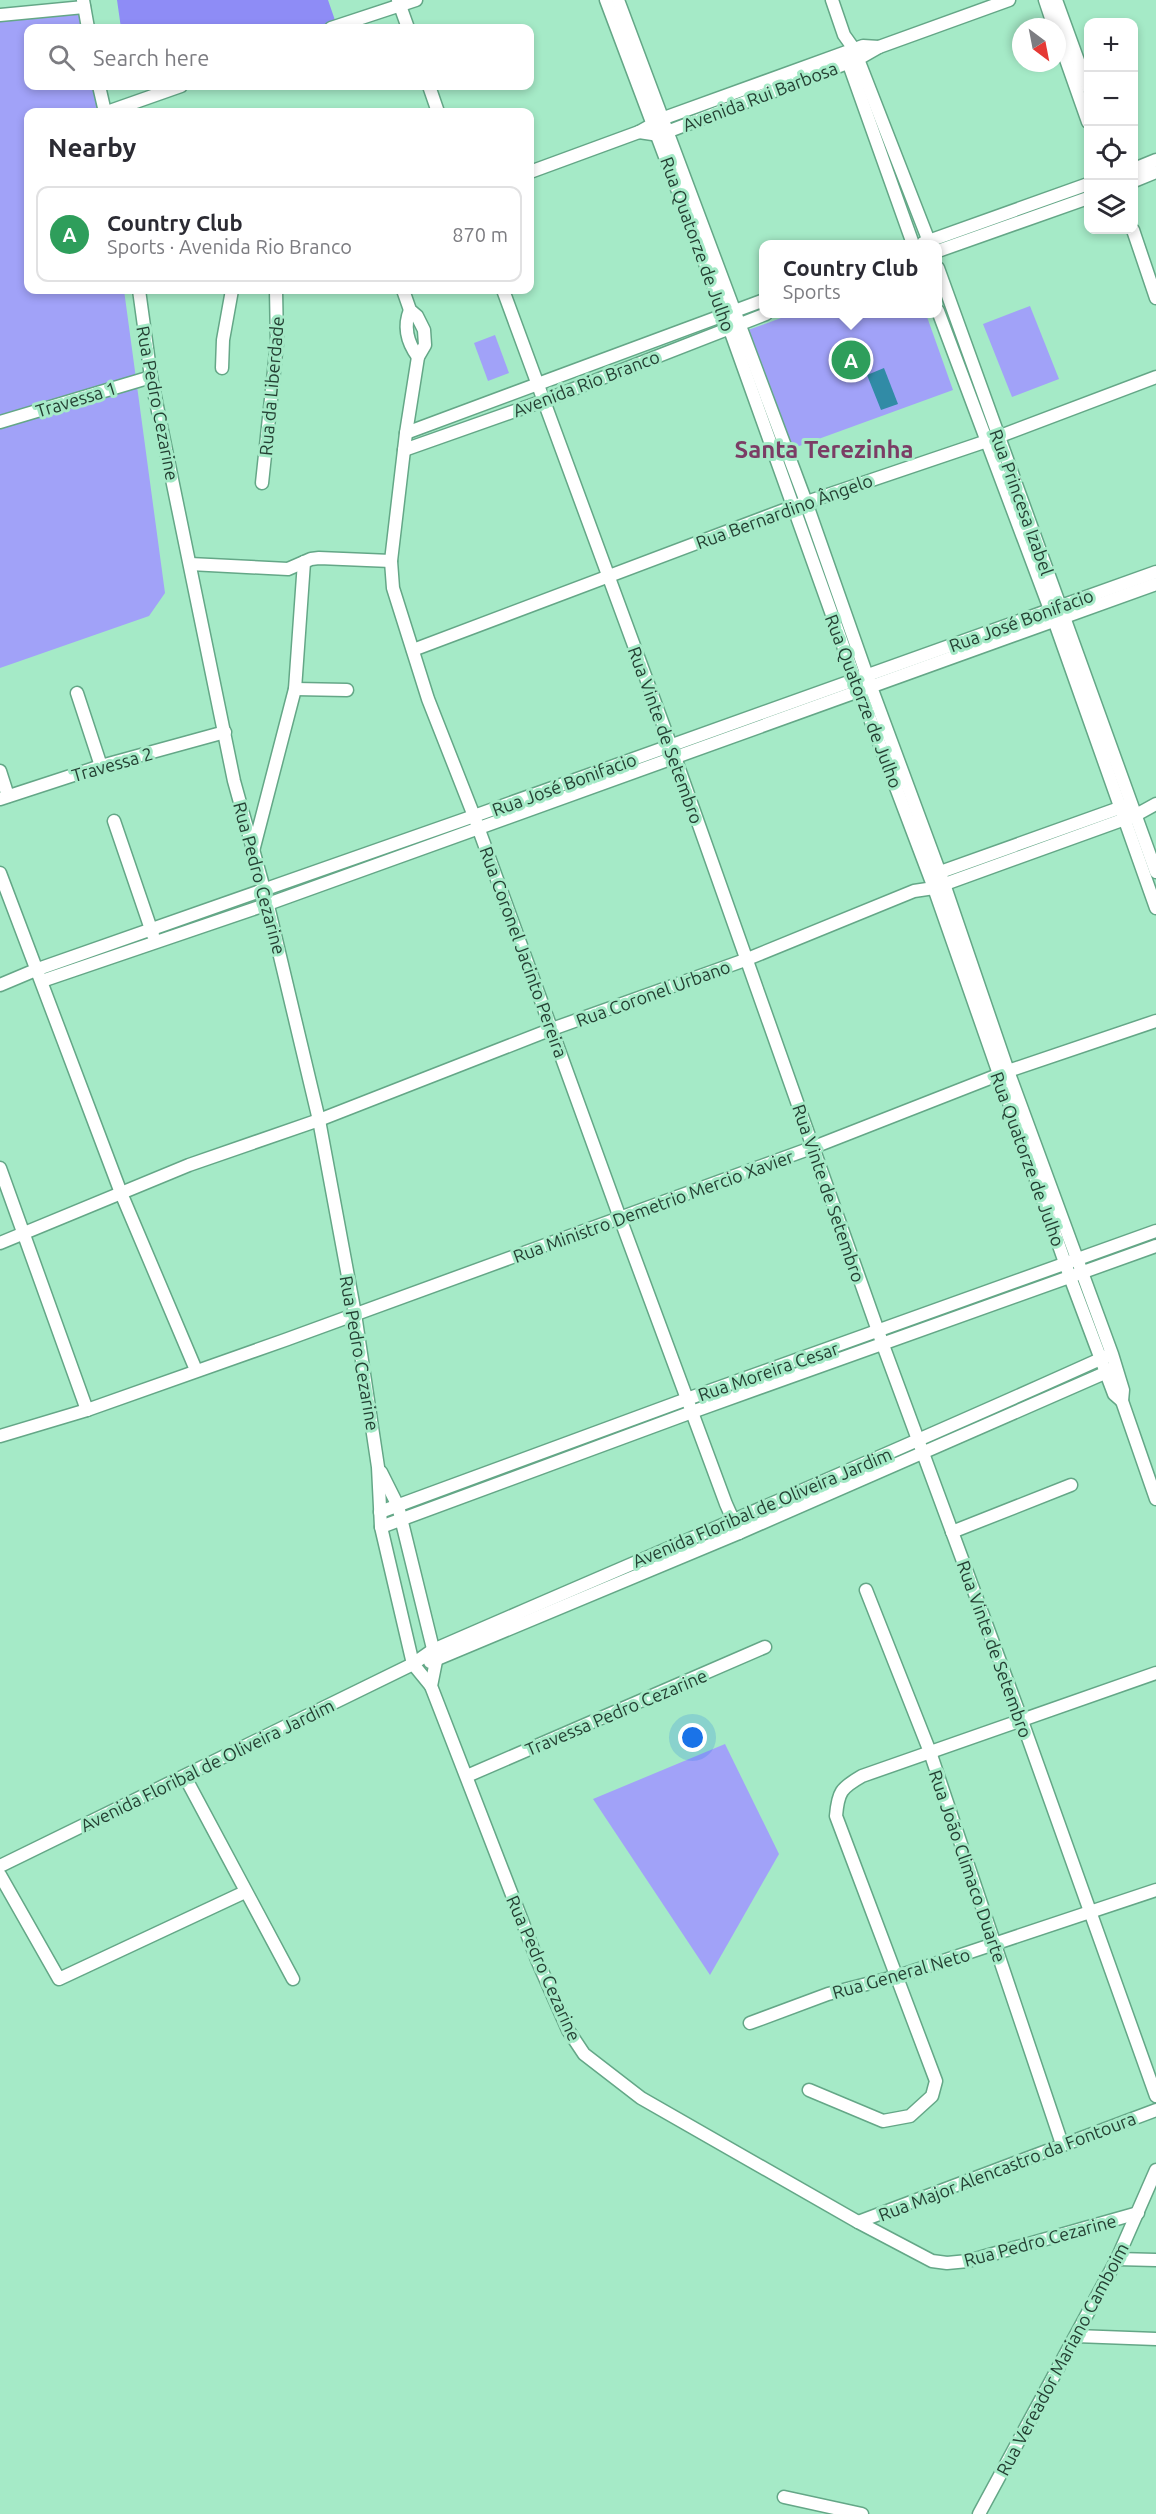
<!DOCTYPE html>
<meta charset="utf-8">
<style>
:root{--surface:#fff;--page:#f2f2f3;--text:#2b2b33;--muted:#7c7c81;--line:#e1e1e2;--accent:#b83e92}
body{margin:0;font-family:Ubuntu,sans-serif;background:var(--page);color:var(--text)}
.controls{position:absolute;right:18px;top:18px;display:grid;overflow:hidden;border-radius:12px;box-shadow:0 3px 9px #0003}
.controls button{width:54px;height:54px;display:grid;place-items:center;padding:0;border:0;border-bottom:2px solid var(--line);background:var(--surface);color:var(--text);font:30px sans-serif}
.compass{position:absolute;left:1012px;top:18px;width:54px;height:54px;border-radius:50%;background:var(--surface);box-shadow:0 3px 9px #0003;rotate:148deg}
.you{position:absolute;left:693px;top:1738px;width:21px;height:21px;margin:-15px;border:4px solid #fff;border-radius:50%;background:#1a73e8;box-shadow:0 0 0 9px #1a73e833}
.badge{display:grid;place-items:center;width:39px;height:39px;border-radius:50%;background:var(--accent);color:#fff;font-size:20px;font-weight:700}
.pin{position:absolute;translate:-50% -50%;border:3px solid #fff;box-shadow:0 2px 6px #0006}
.popup{position:absolute;left:759px;top:240px;width:183px;height:78px;box-sizing:border-box;display:grid;place-content:center;border-radius:12px;background:var(--surface);filter:drop-shadow(0 2px 4px #0005);font-size:20px;white-space:nowrap;color:var(--muted)}
.popup b{font-size:22px;color:var(--text)}
.popup::after{content:'';position:absolute;left:50%;top:100%;margin-left:-12px;border:12px solid transparent;border-top-color:var(--surface)}
.list{margin:0;padding:0;list-style:none}
h2{display:flex;justify-content:space-between;align-items:center;height:78px;margin:0;padding:0 24px;font-size:26px}
h2 small{font-size:20px;font-weight:400;color:var(--muted)}
.list li{display:grid;grid-template-columns:39px 1fr auto;gap:18px;align-items:center;box-sizing:border-box;height:96px;margin:0 12px 12px;padding:0 12px;border:2px solid var(--line);border-radius:12px}
.list b{display:block;font-size:22px;white-space:nowrap}
.list p{margin:0;font-size:20px;white-space:nowrap;color:var(--muted)}
.list em{font-size:20px;font-style:normal;color:var(--muted)}
.icon{flex:none;width:33px;height:33px;fill:none;stroke:currentColor;stroke-width:2;stroke-linecap:round;stroke-linejoin:round}
.map{position:relative;flex:none;width:1156px;height:2514px;overflow:hidden}
.search{position:absolute;background:var(--surface);box-shadow:0 3px 9px #0003;left:24px;top:24px;width:510px;height:66px;display:flex;align-items:center;gap:15px;box-sizing:border-box;padding:0 21px;border-radius:12px;color:var(--muted);font-size:22px}
.panel{position:absolute;background:var(--surface);box-shadow:0 3px 9px #0003;left:24px;top:108px;width:510px;height:186px;border-radius:12px}
.map>svg:first-child{display:block}
.green{fill:#a1a2f8}
.forest{fill:#8e8cf6}
.water{fill:#318ba6}
.lines{fill:none;stroke-linecap:round;stroke-linejoin:round}
.minor-casing{stroke:#64a787;stroke-width:15}
.minor{stroke:#fff;stroke-width:12}
.labels{text-anchor:middle;dominant-baseline:central;stroke-width:6;stroke-linejoin:round;paint-order:stroke}
.street-label{font-size:18px;fill:#244033;stroke:#a5eac7}
.district-label{font-size:24px;font-weight:bold;fill:#7b3d65;stroke:#a5eac7}
</style>
<div class="map">
<svg width="1156" height="2514" viewBox="0 0 1156 2514">
<rect width="100%" height="100%" fill="#a5eac7"/>
<g class="green">
<polygon points="84,7 87,28 28,28 28,86 95,86 99,112 28,112 28,290 124,290 165,593 149,616 0,668 0,15"/>
<polygon points="1030,306 1059,379 1012,397 983,324"/>
<polygon points="792,314 926,314 953,390 791,449 748,330"/>
<polygon points="495,335 509,373 488,381 474,343"/>
<polygon points="725,1744 779,1854 710,1975 593,1799"/>
</g>
<polygon class="forest" points="117,0 328,0 337,26 331,28 121,28"/>
<polygon class="water" points="884,368 898,404 881,410 867,375"/>
<g class="lines">
<g class="minor-casing">
<g id="minor">
<polyline points="83,0 88,28"/>
<polyline points="398,0 408,28"/>
<polyline points="606,0 729,327 855,679 934,888 1070,1277 1114,1394 1122,1401"/>
<polyline points="618,0 806,502 871,687 944,884 1008,1071 1112,1354 1123,1390 1122,1401 1156,1499"/>
<polyline points="832,0 844,35 854,49 930,244"/>
<polyline points="1045,0 1054,27"/>
<polyline points="1056,0 1088,88"/>
<polyline points="0,15 84,7"/>
<polyline points="331,28 416,0"/>
<polyline points="1057,34 1088,122"/>
<polyline points="846,56 913,244"/>
<polyline points="99,86 105,112"/>
<polyline points="429,86 438,112"/>
<polyline points="107,112 181,86"/>
<polyline points="639,132 659,135 858,59 879,47 1009,0"/>
<polyline points="1134,169 1156,160"/>
<polyline points="530,172 639,132 664,118 863,46 879,47"/>
<polyline points="1134,181 1156,172"/>
<polyline points="1133,230 1156,298"/>
<polyline points="923,243 1088,184"/>
<polyline points="938,251 1088,198"/>
<polyline points="938,268 1156,872"/>
<polyline points="139,290 151,377 234,781 264,889 319,1120 355,1314 378,1467 381,1527 413,1664 431,1686"/>
<polyline points="403,290 410,310 417,316 424,330 425,345 418,357 406,433 391,561 393,588 428,699 474,816 620,1218 726,1504 739,1533"/>
<polyline points="503,290 671,746 883,1345 1022,1721 1156,2096"/>
<path d="M410,310C403,327 407,342 418,357"/>
<polyline points="938,311 1054,620 1156,908"/>
<polyline points="222,368 223,340 232,290"/>
<polyline points="0,422 151,377"/>
<polyline points="406,433 764,300"/>
<polyline points="404,450 543,401 766,314"/>
<polyline points="262,483 277,343 276,290"/>
<polyline points="190,564 288,569 311,559 319,558 391,561"/>
<polyline points="413,650 792,507 987,441 1156,377"/>
<polyline points="295,689 347,690"/>
<polyline points="77,693 101,766"/>
<polyline points="0,771 8,796"/>
<polyline points="0,799 101,766 225,732"/>
<polyline points="114,821 153,935"/>
<polyline points="253,851 295,689 304,562"/>
<polyline points="0,873 121,1193 196,1370"/>
<polyline points="932,875 1125,806"/>
<polyline points="42,981 268,904 1156,584"/>
<polyline points="0,985 38,969 474,816 1156,572"/>
<polyline points="0,1168 87,1410"/>
<polyline points="0,1243 189,1165 319,1120 552,1029 745,960 914,891 934,888 1136,815 1156,804"/>
<polyline points="0,1436 87,1410 285,1340 814,1147 1008,1071 1156,1021"/>
<polyline points="381,1472 398,1506 436,1661 431,1686 538,1962 568,2030 584,2054 641,2098 858,2222 932,2261 947,2263 968,2261 1138,2213"/>
<polyline points="380,1512 687,1399 1156,1231"/>
<polyline points="381,1527 692,1412 1156,1246"/>
<polyline points="952,1532 1071,1485"/>
<polyline points="866,1590 930,1752 1062,2144"/>
<polyline points="430,1662 739,1533 1114,1369"/>
<polyline points="467,1776 765,1647"/>
<polyline points="185,1777 293,1979"/>
<path d="M0,1866L413,1664L433,1650C658,1552 884,1457 1107,1356"/>
<polyline points="0,1875 59,1979 245,1892"/>
<polyline points="750,2023 828,1994 898,1976 1156,1890"/>
<path d="M809,2090L883,2121L910,2116L932,2096L936,2081L836,1816C838,1792 841,1788 862,1776L1156,1673"/>
<polyline points="858,2222 1156,2110"/>
<polyline points="1117,2259 1156,2260"/>
<polyline points="1076,2336 1156,2339"/>
<polyline points="784,2497 862,2514"/>
<polyline points="979,2514 1117,2259 1156,2170"/>
</g>
</g>
<use href="#minor" class="minor"/>
</g>
<g class="labels">
<g class="street-label">
<text transform="translate(760 96) rotate(-21)">Avenida Rui Barbosa</text>
<text transform="translate(698 244) rotate(70)">Rua Quatorze de Julho</text>
<text transform="translate(586 383) rotate(-21)">Avenida Rio Branco</text>
<text transform="translate(271 386) rotate(-85)">Rua da Liberdade</text>
<text transform="translate(76 399) rotate(-17)">Travessa 1</text>
<text transform="translate(158 403) rotate(79)">Rua Pedro Cezarine</text>
<text transform="translate(1022 502) rotate(70)">Rua Princesa Izabel</text>
<text transform="translate(784 511) rotate(-20)">Rua Bernardino Ângelo</text>
<text transform="translate(1021 620) rotate(-20)">Rua José Bonifacio</text>
<text transform="translate(864 701) rotate(69)">Rua Quatorze de Julho</text>
<text transform="translate(666 735) rotate(70)">Rua Vinte de Setembro</text>
<text transform="translate(112 764) rotate(-16)">Travessa 2</text>
<text transform="translate(564 784) rotate(-20)">Rua José Bonifacio</text>
<text transform="translate(260 878) rotate(75)">Rua Pedro Cezarine</text>
<text transform="translate(524 952) rotate(70)">Rua Coronel Jacinto Pereira</text>
<text transform="translate(653 993) rotate(-20)">Rua Coronel Urbano</text>
<text transform="translate(1028 1159) rotate(70)">Rua Quatorze de Julho</text>
<text transform="translate(829 1193) rotate(71)">Rua Vinte de Setembro</text>
<text transform="translate(653 1206) rotate(-20)">Rua Ministro Demetrio Mercio Xavier</text>
<text transform="translate(360 1353) rotate(80)">Rua Pedro Cezarine</text>
<text transform="translate(768 1371) rotate(-19)">Rua Moreira Cesar</text>
<text transform="translate(762 1507) rotate(-23)">Avenida Floribal de Oliveira Jardim</text>
<text transform="translate(995 1649) rotate(70)">Rua Vinte de Setembro</text>
<text transform="translate(616 1712) rotate(-23)">Travessa Pedro Cezarine</text>
<text transform="translate(207 1765) rotate(-26)">Avenida Floribal de Oliveira Jardim</text>
<text transform="translate(968 1866) rotate(71)">Rua João Climaco Duarte</text>
<text transform="translate(544 1968) rotate(66)">Rua Pedro Cezarine</text>
<text transform="translate(901 1973) rotate(-16)">Rua General Neto</text>
<text transform="translate(1007 2166) rotate(-21)">Rua Major Alencastro da Fontoura</text>
<text transform="translate(1040 2240) rotate(-15)">Rua Pedro Cezarine</text>
<text transform="translate(1062 2359) rotate(-62)">Rua Vereador Mariano Camboim</text>
</g>
<g class="district-label">
<text x="824" y="449">Santa Terezinha</text>
</g>
</g>
</svg>
<div class="controls">
<button>+</button>
<button>−</button>
<button><svg class="icon" aria-label="locate" viewBox="0 0 24 24"><circle cx="12" cy="12" r="6"/><path d="M12 2v4M12 18v4M2 12h4M18 12h4"/></svg></button>
<button><svg class="icon" aria-label="layers" viewBox="0 0 24 24"><path d="M12 4l9 5-9 5-9-5zM3 14l9 5 9-5"/></svg></button>
</div>
<svg class="compass" viewBox="-18 -18 36 36"><path d="M0-13l5 13h-10z" fill="#e53935"/><path d="M0 13l5-13h-10z" fill="#7c7c81"/></svg>
<div class="you"></div>
<div class="pin badge" style="left:851px;top:360px;background:#2e9e5b">A</div>
<div class="popup"><b>Country Club</b>Sports</div>
<div class="search"><svg class="icon" aria-label="search" viewBox="0 0 24 24"><circle cx="10" cy="10" r="6"/><path d="M15 15l6 6"/></svg>Search here</div>
<section class="panel">
<h2>Nearby<small></small></h2>
<ul class="list">
<li><span class="badge" style="background:#2e9e5b">A</span><div><b>Country Club</b><p>Sports · Avenida Rio Branco</p></div><em>870 m</em></li>
</ul>
</section>
</div>
